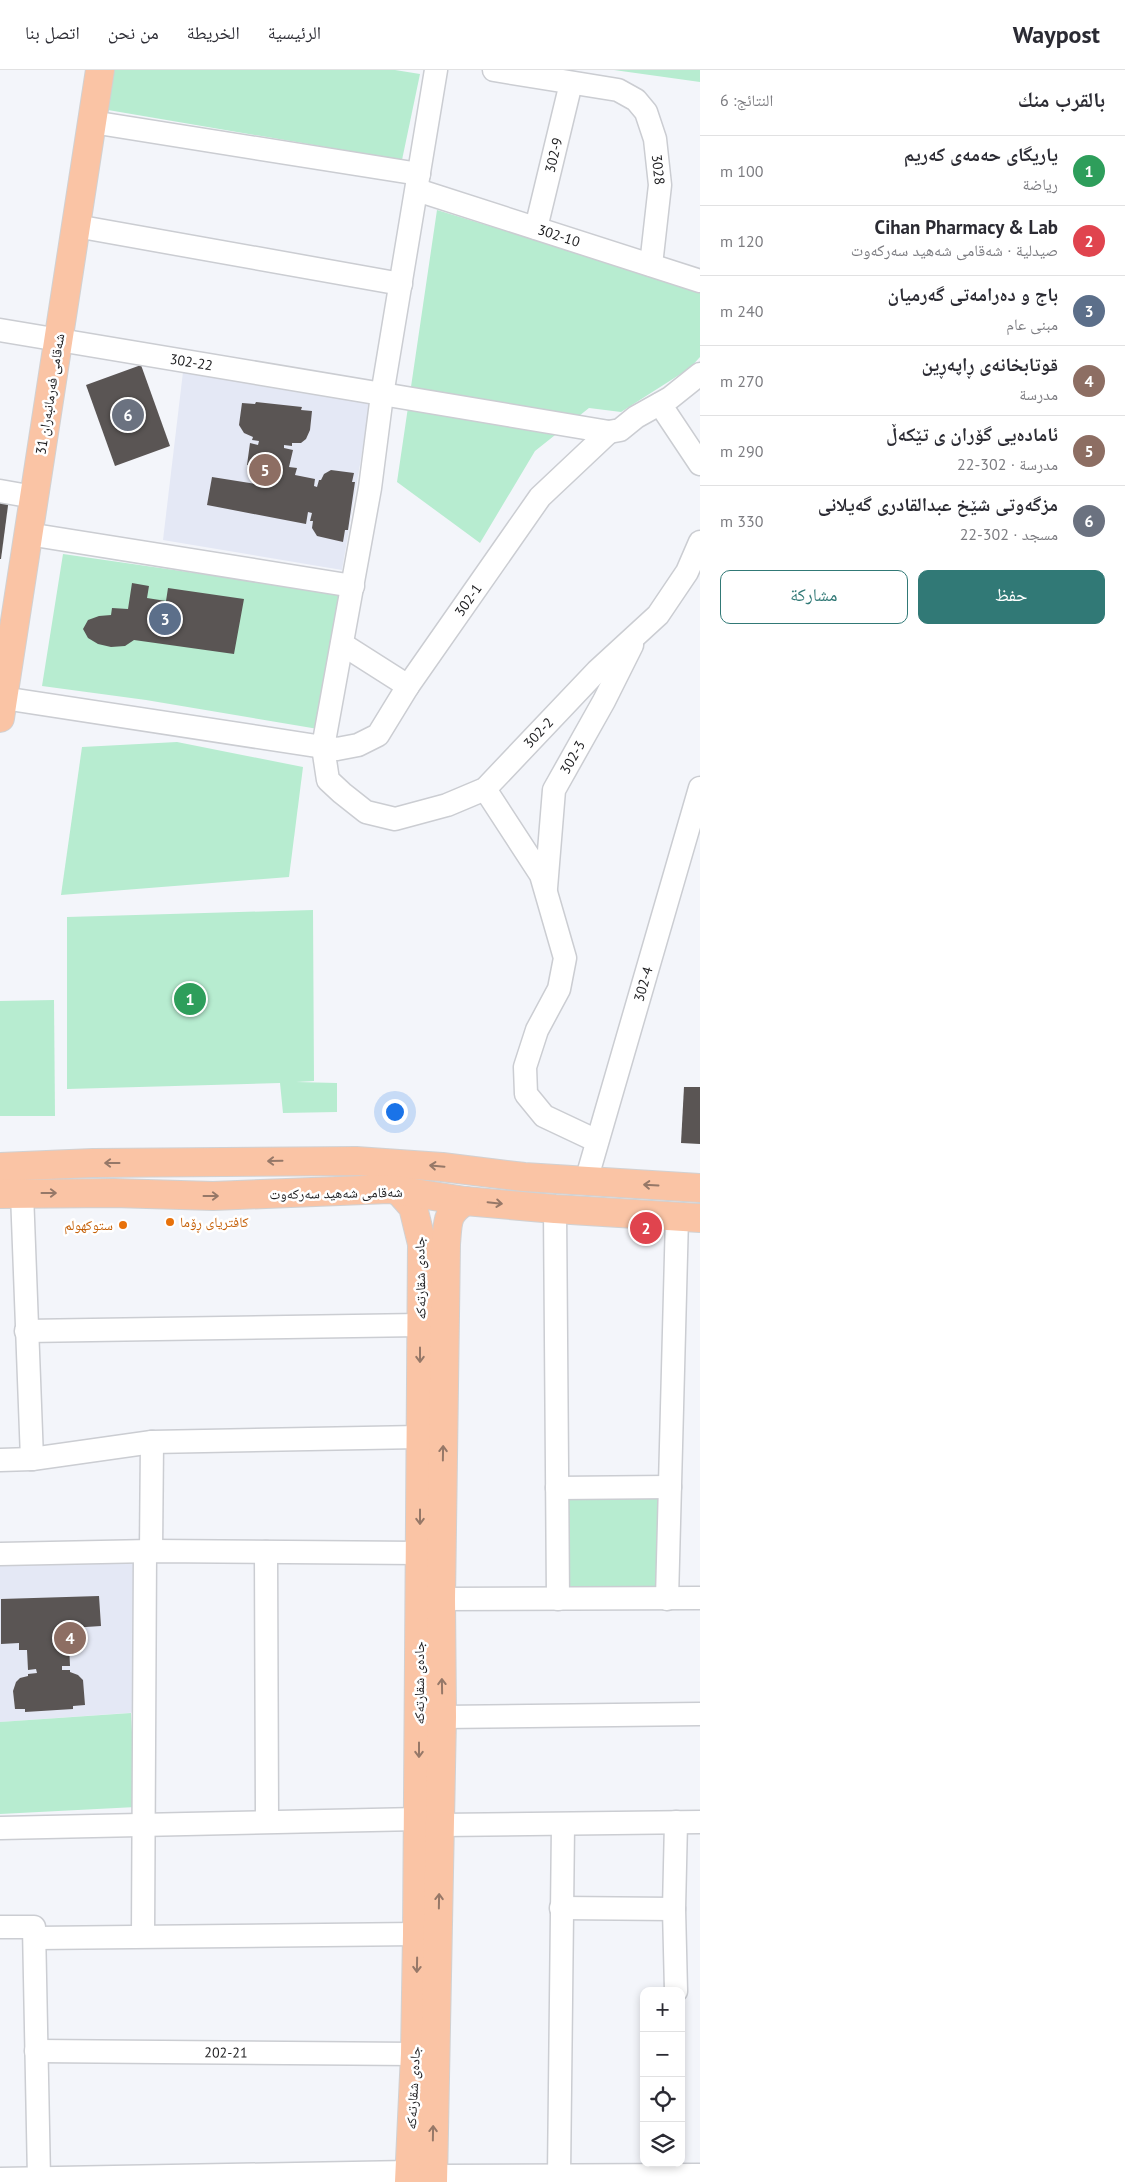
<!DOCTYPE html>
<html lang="ar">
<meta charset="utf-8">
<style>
:root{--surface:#fff;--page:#f2f2f3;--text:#2b2b33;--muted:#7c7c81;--line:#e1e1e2;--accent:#317976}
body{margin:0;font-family:"PT Sans","Noto Naskh Arabic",sans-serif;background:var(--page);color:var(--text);direction:rtl}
.controls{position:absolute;right:15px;bottom:15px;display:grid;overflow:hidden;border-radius:10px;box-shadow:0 2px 8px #0003}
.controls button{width:45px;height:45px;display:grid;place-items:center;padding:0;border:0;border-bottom:1px solid var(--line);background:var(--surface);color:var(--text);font:25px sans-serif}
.you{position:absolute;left:394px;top:1041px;width:18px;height:18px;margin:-12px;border:4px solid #fff;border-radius:50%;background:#1a73e8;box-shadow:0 0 0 8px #1a73e833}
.badge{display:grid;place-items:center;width:32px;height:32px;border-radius:50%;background:var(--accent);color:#fff;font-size:16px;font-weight:700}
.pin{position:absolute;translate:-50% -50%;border:2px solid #fff;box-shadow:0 1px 5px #0006}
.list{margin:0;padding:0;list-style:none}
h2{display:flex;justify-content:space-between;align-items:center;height:65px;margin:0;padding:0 20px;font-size:21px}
h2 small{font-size:16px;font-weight:400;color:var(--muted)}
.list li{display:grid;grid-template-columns:32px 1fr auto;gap:15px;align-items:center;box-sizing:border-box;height:70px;padding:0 20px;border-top:1px solid var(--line)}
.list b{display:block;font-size:19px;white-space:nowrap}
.list p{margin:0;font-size:16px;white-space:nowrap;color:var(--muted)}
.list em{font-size:16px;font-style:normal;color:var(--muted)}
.actions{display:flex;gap:10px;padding:15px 20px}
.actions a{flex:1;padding:11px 0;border:1px solid var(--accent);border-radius:10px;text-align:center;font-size:18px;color:var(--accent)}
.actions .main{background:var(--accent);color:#fff}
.icon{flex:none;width:28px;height:28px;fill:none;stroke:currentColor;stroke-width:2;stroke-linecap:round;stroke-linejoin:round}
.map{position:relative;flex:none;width:700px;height:2112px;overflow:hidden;direction:ltr}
header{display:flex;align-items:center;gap:30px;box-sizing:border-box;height:70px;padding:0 25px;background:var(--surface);border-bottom:1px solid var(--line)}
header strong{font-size:24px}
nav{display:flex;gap:28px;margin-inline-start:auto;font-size:18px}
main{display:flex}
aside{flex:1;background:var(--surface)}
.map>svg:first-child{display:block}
.built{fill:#e4e8f5}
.green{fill:#b7ecd0}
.building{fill:#5a5554}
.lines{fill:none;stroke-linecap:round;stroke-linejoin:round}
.minor-casing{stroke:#cbcdd2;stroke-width:25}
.major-casing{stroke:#d1d1d2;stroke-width:30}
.minor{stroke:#fff;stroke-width:22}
.major{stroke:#fac4a5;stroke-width:28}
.oneway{stroke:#967868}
.food-dot{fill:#e8710a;stroke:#fff;stroke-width:2}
.labels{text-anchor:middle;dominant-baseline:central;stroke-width:5;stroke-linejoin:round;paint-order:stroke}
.street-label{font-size:14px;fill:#1b1b1d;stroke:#fff}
.food-label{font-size:14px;fill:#c56008;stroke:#fff;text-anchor:start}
</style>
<header>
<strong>Waypost</strong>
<nav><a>الرئيسية</a><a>الخريطة</a><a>من نحن</a><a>اتصل بنا</a></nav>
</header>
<main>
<aside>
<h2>بالقرب منك<small>النتائج: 6</small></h2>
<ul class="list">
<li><span class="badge" style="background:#2e9e5b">1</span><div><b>یاریگای ‌حەمەی کەریم</b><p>رياضة</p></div><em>100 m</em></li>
<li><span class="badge" style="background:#e0444e">2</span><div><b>Cihan Pharmacy &amp; Lab</b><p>صيدلية · شەقامی شەهید سەرکەوت</p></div><em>120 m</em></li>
<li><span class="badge" style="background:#5c6f8a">3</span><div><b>باج و دەرامەتی گەرمیان</b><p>مبنى عام</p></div><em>240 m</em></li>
<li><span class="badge" style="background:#8d6e63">4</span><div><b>قوتابخانەی ڕاپەڕین</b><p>مدرسة</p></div><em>270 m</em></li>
<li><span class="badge" style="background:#8d6e63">5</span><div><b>ئامادەیی گۆران ی تێکەڵ</b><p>مدرسة · 302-22</p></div><em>290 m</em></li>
<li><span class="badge" style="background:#6b7280">6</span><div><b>مزگەوتی شێخ عبدالقادری گەیلانی</b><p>مسجد · 302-22</p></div><em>330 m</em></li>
</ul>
<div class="actions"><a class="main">حفظ</a><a>مشاركة</a></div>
</aside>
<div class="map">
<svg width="700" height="2112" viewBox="0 0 700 2112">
<rect width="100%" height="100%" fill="#f3f5fa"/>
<g class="built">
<polygon points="183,302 371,330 342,500 163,470"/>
<polygon points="140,1488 141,1642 0,1652 0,1495"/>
</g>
<g class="green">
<polygon points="114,0 395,0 420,4 402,90 108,40"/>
<polygon points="614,0 700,0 700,12"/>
<polygon points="437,140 700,220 700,287 690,298 621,342 589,338 535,381 480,473 397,412"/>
<polygon points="63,484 340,524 318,659 146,630 42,616"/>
<polygon points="177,672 303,697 289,807 61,825 82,677"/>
<polygon points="313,840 314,1011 296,1012 337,1013 337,1042 283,1043 280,1013 67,1019 67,847"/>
<polygon points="54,930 55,1046 0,1046 0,931"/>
<polygon points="660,1426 660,1518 567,1519 567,1427"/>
<polygon points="131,1643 136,1737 0,1744 0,1652"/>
</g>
<g class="building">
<polygon points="141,295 170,376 115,396 86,315"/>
<polygon points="256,332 302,337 301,340 312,341 310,360 306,369 301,373 292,373 292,376 284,375 284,378 293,380 289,397 297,398 295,405 315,409 314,416 317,417 319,410 321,410 324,404 331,400 354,403 352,412 355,412 348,460 345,460 343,472 317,466 312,458 313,451 310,451 312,443 308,442 306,454 207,435 212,407 256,414 259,396 247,395 250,373 258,375 259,371 252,370 253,367 244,363 239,355 242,333 255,334"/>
<polygon points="0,427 9,428 1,489 0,489"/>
<polygon points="132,513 149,516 147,528 166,531 168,518 244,529 234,584 134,570 125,576 111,577 98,574 88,568 83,559 88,550 99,546 111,545 112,538 128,539"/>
<polygon points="684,1017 700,1017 700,1074 681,1073"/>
<polygon points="99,1526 101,1556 56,1559 57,1575 69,1574 70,1596 62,1596 62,1600 70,1600 70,1602 78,1605 83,1610 85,1635 73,1636 73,1639 25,1642 25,1639 15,1639 13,1621 16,1612 20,1608 28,1606 28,1604 37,1603 36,1599 28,1600 27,1580 19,1580 19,1573 1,1574 1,1529"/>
</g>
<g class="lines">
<g class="minor-casing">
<g id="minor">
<path id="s1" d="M436,0L382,325L370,418L323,677L328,710L342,723L366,742L395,749L447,735L485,719L597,601L658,545L687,502L700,472"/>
<path id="s2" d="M494,0L618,20L636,30L646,42L655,69L660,115L651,195"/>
<polyline points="92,52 419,104"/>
<path id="s3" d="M417,120L700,211"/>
<polyline points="76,156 401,214"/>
<path id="s4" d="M536,158L571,13"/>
<path id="s5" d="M0,260L609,362L620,360L636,347L670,328L700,304"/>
<polyline points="660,334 700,394"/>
<polyline points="0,421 34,427"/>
<polyline points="28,464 353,516"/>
<polyline points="342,574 408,616"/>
<path id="s6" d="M3,628L323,677L337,679L358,675L378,665L408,616L540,427L609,362"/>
<polyline points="485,719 541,805 565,888 559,919 537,960 525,997 526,1024 544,1046 597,1071"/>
<path id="s7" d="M546,818L554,720L604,631L632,575"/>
<path id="s8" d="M586,1111L700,718"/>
<polyline points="22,1123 32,1389"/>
<polyline points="555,1139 558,1529"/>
<polyline points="26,1261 420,1255"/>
<polyline points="0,1390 32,1389 152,1372 419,1367"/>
<polyline points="557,1418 670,1417"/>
<polyline points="151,1481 152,1372"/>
<polyline points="266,1482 267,1751"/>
<polyline points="0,1484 151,1481 420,1483"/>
<polyline points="441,1529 700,1528"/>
<polyline points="667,1529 677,1147"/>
<polyline points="442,1647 700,1644"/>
<polyline points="440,1755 700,1752"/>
<polyline points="0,1758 418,1749"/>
<polyline points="561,1838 674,1839"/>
<polyline points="0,1857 34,1857 39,2109"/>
<polyline points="143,1866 145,1481"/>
<polyline points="35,1868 417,1864"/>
<polyline points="676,1921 674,1839 676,1752"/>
<path id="s9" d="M36,1981L415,1984"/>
<polyline points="433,2106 700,2105"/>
<polyline points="559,2106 563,1755"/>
<polyline points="0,2109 409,2102"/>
</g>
</g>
<g class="major-casing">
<g id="major">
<polyline points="0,648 100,0"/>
<polyline points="0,1097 93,1093 356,1091 442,1097 524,1107 700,1118"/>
<polyline points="398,1120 413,1137 422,1174 417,1864 415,1984 409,2112"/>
<polyline points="0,1124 114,1123 213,1126 389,1119 465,1131 555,1139 700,1148"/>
<path d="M433,2112L442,1647L441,1529L446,1174C448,1151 446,1144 465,1131"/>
</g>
</g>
<use href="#minor" class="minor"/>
<use href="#major" class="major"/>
</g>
<defs><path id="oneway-shaft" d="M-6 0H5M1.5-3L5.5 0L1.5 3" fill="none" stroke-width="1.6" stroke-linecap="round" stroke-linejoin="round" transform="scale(1.25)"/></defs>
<g class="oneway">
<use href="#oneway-shaft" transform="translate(275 1091) rotate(179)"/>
<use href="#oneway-shaft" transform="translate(112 1093) rotate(-180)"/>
<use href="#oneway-shaft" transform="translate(437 1096) rotate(-175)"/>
<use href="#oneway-shaft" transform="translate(651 1115) rotate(-177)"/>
<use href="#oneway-shaft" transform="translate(49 1123)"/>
<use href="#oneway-shaft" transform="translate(211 1126)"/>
<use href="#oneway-shaft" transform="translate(495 1133) rotate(6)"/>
<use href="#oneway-shaft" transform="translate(420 1285) rotate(90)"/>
<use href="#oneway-shaft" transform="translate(443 1383) rotate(-89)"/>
<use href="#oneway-shaft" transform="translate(420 1447) rotate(90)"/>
<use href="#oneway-shaft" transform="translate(442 1616) rotate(-91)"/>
<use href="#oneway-shaft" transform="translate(419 1680) rotate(90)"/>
<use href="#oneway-shaft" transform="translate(439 1831) rotate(-89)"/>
<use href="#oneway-shaft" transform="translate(417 1895) rotate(91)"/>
<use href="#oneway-shaft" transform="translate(433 2063) rotate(-89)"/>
</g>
<g class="food-dot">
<circle cx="170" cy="1152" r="5"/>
<circle cx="123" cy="1155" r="5"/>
</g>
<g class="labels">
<g class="street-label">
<text stroke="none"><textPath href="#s4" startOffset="75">302-9</textPath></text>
<text stroke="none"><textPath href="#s2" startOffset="221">3028</textPath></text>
<text stroke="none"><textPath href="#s3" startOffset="149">302-10</textPath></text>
<text stroke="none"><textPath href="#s5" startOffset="194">302-22</textPath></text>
<text transform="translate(50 324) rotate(-81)">شەقامی فەرمانبەران 31</text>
<text stroke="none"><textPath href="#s6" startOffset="544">302-1</textPath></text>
<text stroke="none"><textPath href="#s1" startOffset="972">302-2</textPath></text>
<text stroke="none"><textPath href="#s7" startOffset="136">302-3</textPath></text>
<text stroke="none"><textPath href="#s8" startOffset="205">302-4</textPath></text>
<text transform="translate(336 1123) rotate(-1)">شەقامی شەهید سەرکەوت</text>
<text transform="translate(420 1208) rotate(-91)">جادەی شقارتەکە</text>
<text transform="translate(419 1613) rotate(-90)">جادەی شقارتەکە</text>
<text stroke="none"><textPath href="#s9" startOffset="190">202-21</textPath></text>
<text transform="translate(413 2018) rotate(-87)">جادەی شقارتەکە</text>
</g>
<g class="food-label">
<text x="180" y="1152">کافتریای ڕۆما</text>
<text x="113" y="1155" text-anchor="end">ستوكهولم</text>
</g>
</g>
</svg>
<div class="controls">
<button>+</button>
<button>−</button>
<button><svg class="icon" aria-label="locate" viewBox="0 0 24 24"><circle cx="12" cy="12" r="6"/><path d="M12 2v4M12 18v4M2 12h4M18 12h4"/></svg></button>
<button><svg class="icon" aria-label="layers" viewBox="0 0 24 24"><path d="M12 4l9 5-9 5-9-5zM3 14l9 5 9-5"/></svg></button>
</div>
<div class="you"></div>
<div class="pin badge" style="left:190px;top:929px;background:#2e9e5b">1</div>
<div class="pin badge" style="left:646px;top:1158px;background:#e0444e">2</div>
<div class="pin badge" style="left:165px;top:549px;background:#5c6f8a">3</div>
<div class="pin badge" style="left:70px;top:1568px;background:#8d6e63">4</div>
<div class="pin badge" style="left:265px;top:400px;background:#8d6e63">5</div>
<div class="pin badge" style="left:128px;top:345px;background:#6b7280">6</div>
</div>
</main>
